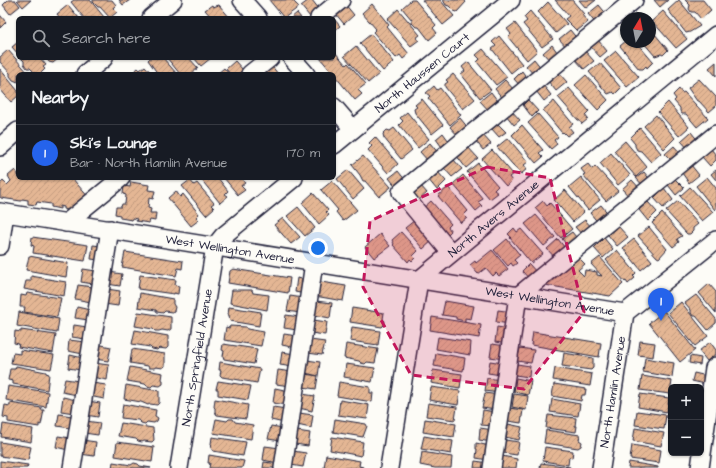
<!DOCTYPE html>
<meta charset="utf-8">
<style>
:root{--surface:#171b24;--page:#242831;--text:#f1f3f6;--muted:#9ea1a6;--line:#363941;--accent:#2563eb}
body{margin:0;font-family:"Architects Daughter",sans-serif;background:var(--page);color:var(--text)}
.controls{position:absolute;right:12px;bottom:12px;display:grid;overflow:hidden;border-radius:6px;box-shadow:0 1px 3px #0004}
.controls button{width:36px;height:36px;display:grid;place-items:center;padding:0;border:0;border-bottom:1px solid var(--line);background:var(--surface);color:var(--text);font:20px sans-serif}
.compass{position:absolute;left:620px;top:12px;width:36px;height:36px;border-radius:50%;background:var(--surface);box-shadow:0 1px 3px #0004;rotate:10deg}
.you{position:absolute;left:318px;top:248px;width:14px;height:14px;margin:-10px;border:3px solid #fff;border-radius:50%;background:#1a73e8;box-shadow:0 0 0 6px #1a73e833}
.badge{display:grid;place-items:center;width:26px;height:26px;border-radius:50%;background:var(--accent);color:#fff;font-size:13px;font-weight:700}
.pin{position:absolute;translate:-50% -33px;filter:drop-shadow(0 1px 2px #0008)}
.pin::after{content:'';position:absolute;top:21px;width:14px;height:12px;background:inherit;clip-path:polygon(0 0,100% 0,50% 100%)}
.list{margin:0;padding:0;list-style:none}
h2{display:flex;justify-content:space-between;align-items:center;height:52px;margin:0;padding:0 16px;font-size:17px}
h2 small{font-size:13px;font-weight:400;color:var(--muted)}
.list li{display:grid;grid-template-columns:26px 1fr auto;gap:12px;align-items:center;box-sizing:border-box;height:56px;padding:0 16px;border-top:1px solid var(--line)}
.list b{display:block;font-size:15px;white-space:nowrap}
.list p{margin:0;font-size:13px;white-space:nowrap;color:var(--muted)}
.list em{font-size:13px;font-style:normal;color:var(--muted)}
.icon{flex:none;width:22px;height:22px;fill:none;stroke:currentColor;stroke-width:2;stroke-linecap:round;stroke-linejoin:round}
.map{position:relative;flex:none;width:716px;height:468px;overflow:hidden}
.search{position:absolute;background:var(--surface);box-shadow:0 1px 3px #0004;left:16px;top:16px;width:320px;height:44px;display:flex;align-items:center;gap:10px;box-sizing:border-box;padding:0 14px;border-radius:6px;color:var(--muted);font-size:15px}
.panel{position:absolute;background:var(--surface);box-shadow:0 1px 3px #0004;left:16px;top:72px;width:320px;height:108px;border-radius:6px}
.map>svg:first-child{display:block}
.building{fill:url(#building-hatch);stroke:#22223b}
.lines{fill:none;stroke-linecap:round;stroke-linejoin:round}
.minor-casing{stroke:#22223b;stroke-width:20}
.minor{stroke:#fdfcf7;stroke-width:17}
.marked{fill:#c2185b;fill-opacity:0.2;stroke:#c2185b;stroke-width:3;stroke-dasharray:8 5;stroke-linejoin:round}
.labels{text-anchor:middle;dominant-baseline:central;stroke-width:3.5;stroke-linejoin:round;paint-order:stroke}
.street-label{font-size:12px;fill:#22223b;stroke:#fdfcf7}
</style>
<div class="map">
<svg width="716" height="468" viewBox="0 0 716 468">
<defs>
<pattern id="building-hatch" width="6" height="6" patternUnits="userSpaceOnUse"><rect width="6" height="6" fill="#e4b694"/><path d="M-1 1l2-2M0 6l6-6M5 7l2-2" fill="none" stroke="#c39c80"/></pattern>
</defs>
<rect width="100%" height="100%" fill="#fdfcf7"/>
<filter id="ink" filterUnits="userSpaceOnUse"><feTurbulence type="fractalNoise" baseFrequency=".025" numOctaves="2"/><feDisplacementMap in="SourceGraphic" scale="8" xChannelSelector="R" yChannelSelector="G"/><feConvolveMatrix kernelMatrix="1 2 1 2 8 2 1 2 1" color-interpolation-filters="sRGB"/></filter>
<g filter="url(#ink)">
<g class="building">
<polygon points="8,0 15,0 20,6 10,14 3,5"/>
<polygon points="17,0 31,0 23,7"/>
<polygon points="74,0 90,0 104,17 103,18 84,18 71,2"/>
<polygon points="93,0 112,0 116,5 113,8 117,12 110,18 100,7 98,7 93,2"/>
<polygon points="119,0 130,0 123,5"/>
<polygon points="269,0 292,0 299,7 284,18"/>
<polygon points="309,0 312,0 319,9 310,17 301,6"/>
<polygon points="411,0 415,0 436,25 433,28 437,33 429,40 419,27 416,27 412,23 412,20 402,8"/>
<polygon points="422,0 440,0 454,16 443,25"/>
<polygon points="443,0 464,0 466,2 457,12 454,11 449,6 446,5"/>
<polygon points="555,0 572,0 584,14 582,15 588,22 577,31 565,19 569,16"/>
<polygon points="579,0 596,0 586,8"/>
<polygon points="654,0 668,0 660,7"/>
<polygon points="679,0 700,26 690,32 686,33 668,10"/>
<polygon points="685,0 703,0 711,10 701,19 695,12 691,12 689,9 690,5"/>
<polygon points="548,2 567,24 556,33 538,12"/>
<polygon points="345,4 354,15 344,24 335,13"/>
<polygon points="372,4 389,25 387,27 409,54 403,59 400,55 396,58 373,32 376,29 362,13"/>
<polygon points="68,5 79,18 60,18 57,14"/>
<polygon points="212,5 213,7 219,5 230,18 212,18 205,10"/>
<polygon points="599,5 608,16 597,25 588,14"/>
<polygon points="398,9 420,35 416,38 419,40 411,46 387,19"/>
<polygon points="530,11 553,39 542,47 523,24 527,21 524,17"/>
<polygon points="663,11 687,39 676,48 652,21"/>
<polygon points="297,13 301,18 291,18"/>
<polygon points="0,15 6,22 0,28"/>
<polygon points="626,16 627,18 626,18 626,28 621,21"/>
<polygon points="334,19 340,26 334,31"/>
<polygon points="515,23 537,51 527,60 508,37 511,34 507,29"/>
<polygon points="650,28 668,50 663,55 661,54 655,56 643,42 650,42"/>
<polygon points="570,30 579,41 568,49 559,39"/>
<polygon points="371,34 394,62 383,71 360,43"/>
<polygon points="499,36 522,64 511,73 492,49 496,46 492,42"/>
<polygon points="598,40 607,51 600,57 590,46"/>
<polygon points="626,41 626,42 636,42 653,62 647,68 646,66 643,69 639,69 620,46"/>
<polygon points="18,42 18,54 12,47"/>
<polygon points="552,45 560,56 552,63 543,53"/>
<polygon points="356,46 379,74 368,83 344,56"/>
<polygon points="483,49 507,77 496,85 477,62 480,59 476,55"/>
<polygon points="8,50 29,74 18,74 18,82 13,80 10,76 10,73 0,62 0,57"/>
<polygon points="334,51 346,65 348,63 366,84 358,90 362,94 355,100 320,58 334,58"/>
<polygon points="585,51 594,61 584,69 575,59"/>
<polygon points="616,51 639,77 627,87 604,61"/>
<polygon points="21,58 40,58 46,65 43,67 45,69 40,74 36,74 30,68 27,68 24,64 24,61"/>
<polygon points="46,58 59,58 53,63 49,62"/>
<polygon points="150,58 163,58 177,74 158,74 148,60"/>
<polygon points="167,58 189,58 198,68 191,74 180,74"/>
<polygon points="194,58 211,58 201,66"/>
<polygon points="534,59 542,69 535,76 526,66"/>
<polygon points="235,61 243,70 238,74 230,74 226,69"/>
<polygon points="468,62 491,90 480,98 461,74 465,71 462,67"/>
<polygon points="716,62 716,76 709,68"/>
<polygon points="600,63 621,88 615,94 613,92 608,94 589,72"/>
<polygon points="271,65 278,74 262,74"/>
<polygon points="145,66 152,74 134,74 132,73 138,68 140,70"/>
<polygon points="224,68 229,74 217,74"/>
<polygon points="0,69 18,91 18,96 11,102 0,89"/>
<polygon points="522,71 529,81 522,88 514,79"/>
<polygon points="558,72 567,82 556,91 548,81"/>
<polygon points="453,74 475,99 463,109 445,87 445,84 448,82 446,80"/>
<polygon points="586,75 608,100 598,110 575,85"/>
<polygon points="699,79 716,97 716,106 709,112 699,101 697,101 688,88"/>
<polygon points="505,80 515,91 504,100 495,89"/>
<polygon points="543,85 551,95 544,101 536,91"/>
<polygon points="434,86 437,90 440,88 461,115 450,125 428,98 430,96 426,93"/>
<polygon points="569,88 589,111 585,115 588,119 582,124 579,120 578,120 558,97"/>
<polygon points="679,89 682,93 684,92 708,118 697,127 686,114 682,114 680,111 680,108 674,101 676,99 673,95"/>
<polygon points="491,92 500,104 490,112 480,101"/>
<polygon points="422,99 443,125 432,134 415,113 414,109 417,107 415,105"/>
<polygon points="528,100 538,111 532,117 523,105"/>
<polygon points="554,101 573,124 569,127 573,132 567,136 563,132 562,133 543,110"/>
<polygon points="668,102 689,127 679,136 658,112"/>
<polygon points="511,110 520,120 514,125 506,115"/>
<polygon points="407,112 429,139 418,148 399,125 403,121 400,118"/>
<polygon points="538,114 558,137 554,140 557,144 551,149 528,123"/>
<polygon points="656,115 675,138 664,149 644,126"/>
<polygon points="460,118 469,129 459,137 450,127"/>
<polygon points="497,123 506,132 499,137 491,128"/>
<polygon points="522,125 543,150 539,153 543,157 536,163 512,135"/>
<polygon points="394,128 412,150 401,159 384,138 383,134 387,130 390,131"/>
<polygon points="640,128 661,153 651,162 641,151 637,150 635,146 635,144 630,138"/>
<polygon points="691,132 699,142 690,151 681,141"/>
<polygon points="443,133 451,144 444,150 436,139"/>
<polygon points="482,134 491,144 483,150 475,140"/>
<polygon points="375,137 398,164 388,173 368,150 372,146 369,143"/>
<polygon points="508,138 528,162 524,165 527,169 521,174 497,147"/>
<polygon points="625,141 647,167 636,177 614,151"/>
<polygon points="430,143 439,154 429,162 420,152"/>
<polygon points="467,146 478,158 466,168 456,155"/>
<polygon points="674,146 682,155 674,163 665,154"/>
<polygon points="711,149 716,155 716,160 710,166 702,157"/>
<polygon points="492,150 513,174 509,177 512,181 506,186 482,159"/>
<polygon points="611,153 630,175 618,185 600,163"/>
<polygon points="363,156 391,187 379,197 365,181 363,181 360,175 352,165"/>
<polygon points="453,159 462,169 452,177 443,167"/>
<polygon points="478,163 498,186 494,190 498,193 490,199 467,172"/>
<polygon points="588,164 592,169 595,166 618,191 606,201 583,175 585,174 581,169"/>
<polygon points="691,165 699,175 689,183 682,173"/>
<polygon points="15,170 18,174 18,178 72,178 89,198 74,212 64,209 64,207 60,206 60,209 51,207 51,204 37,202 36,205 28,204 28,200 22,199 21,201 1,198 0,197 0,184 3,181 7,185 11,181 8,176"/>
<polygon points="348,170 364,189 353,199 337,179"/>
<polygon points="716,170 716,180 711,174"/>
<polygon points="398,171 406,181 397,188 389,178"/>
<polygon points="437,171 446,181 437,190 428,179"/>
<polygon points="644,172 652,182 645,188 636,178"/>
<polygon points="463,175 483,199 478,202 482,206 476,211 453,184"/>
<polygon points="581,177 600,200 588,210 569,187"/>
<polygon points="707,177 716,188 716,209 715,210 696,186"/>
<polygon points="200,178 218,178 228,191 225,194 228,196 220,203"/>
<polygon points="224,178 241,178 245,183 241,186 245,190 238,195"/>
<polygon points="675,179 684,188 676,195 668,185"/>
<polygon points="190,180 194,185 197,183 214,203 211,205 214,208 206,215 182,186"/>
<polygon points="632,180 642,191 632,200 622,189"/>
<polygon points="332,181 357,210 343,221 336,212 338,210 321,190"/>
<polygon points="131,182 149,185 148,190 155,191 153,199 149,198 148,208 151,209 150,213 156,213 155,221 150,220 149,223 136,221 137,219 132,218 132,220 120,218 120,215 115,214 116,207 121,207 122,204 125,204 126,195 123,194 124,186 130,187"/>
<polygon points="421,186 427,193 417,202 411,194"/>
<polygon points="448,187 468,211 464,215 467,218 461,223 438,196"/>
<polygon points="690,187 713,212 702,221 680,196"/>
<polygon points="664,188 673,200 663,208 654,198"/>
<polygon points="565,190 584,212 573,222 554,200"/>
<polygon points="176,191 180,197 183,194 199,214 196,217 199,220 191,226 168,198"/>
<polygon points="313,193 328,210 326,212 329,215 319,224 302,203"/>
<polygon points="431,201 451,224 448,227 451,231 444,238 421,210"/>
<polygon points="543,201 547,206 550,203 572,229 561,238 535,208"/>
<polygon points="678,201 698,224 693,228 693,231 690,234 687,234 666,211"/>
<polygon points="648,202 657,212 648,221 639,210"/>
<polygon points="601,205 610,216 600,225 590,213"/>
<polygon points="298,207 315,228 305,236 287,216"/>
<polygon points="662,213 682,236 677,239 679,242 673,247 652,223"/>
<polygon points="536,215 555,237 544,246 525,224"/>
<polygon points="283,218 300,237 291,244 274,225"/>
<polygon points="415,220 432,241 423,249 405,228"/>
<polygon points="585,220 593,229 584,237 575,227"/>
<polygon points="618,226 628,237 617,246 608,235"/>
<polygon points="649,227 667,249 659,258 657,257 638,236"/>
<polygon points="514,228 517,232 521,229 543,254 531,263 510,238 511,237 508,234"/>
<polygon points="401,232 418,251 413,256 415,258 412,261 410,259 408,262 393,245 394,244 392,240"/>
<polygon points="572,232 580,242 571,250 562,239"/>
<polygon points="380,234 390,246 374,258 365,247"/>
<polygon points="32,237 88,245 85,261 33,253 34,246 31,245"/>
<polygon points="604,238 613,249 603,258 594,248"/>
<polygon points="507,239 520,255 514,260 517,263 513,266 511,263 508,266 494,250"/>
<polygon points="558,239 568,252 557,260 547,249"/>
<polygon points="634,239 652,261 641,270 623,248"/>
<polygon points="93,245 101,246 99,260 91,259"/>
<polygon points="492,250 508,269 499,276 496,273 493,276 486,268 478,274 470,265 475,261 476,263"/>
<polygon points="617,250 636,273 633,276 635,278 628,284 626,281 625,282 606,260"/>
<polygon points="125,252 183,261 182,269 178,268 176,276 122,267"/>
<polygon points="29,256 68,263 66,277 26,270"/>
<polygon points="578,257 585,264 578,270 584,276 585,270 597,272 597,275 602,276 591,264 600,257 623,284 610,296 545,285"/>
<polygon points="529,264 538,274 531,281 522,271"/>
<polygon points="83,269 96,271 93,284 81,282"/>
<polygon points="233,269 290,278 288,293 228,283 230,271"/>
<polygon points="109,272 122,274 120,286 107,284"/>
<polygon points="140,275 176,280 175,285 179,286 178,294 174,293 174,294 138,289"/>
<polygon points="31,276 66,282 64,296 24,289 26,281 31,281"/>
<polygon points="297,278 307,280 305,294 295,292"/>
<polygon points="321,282 346,286 343,301 315,296 316,288 319,288"/>
<polygon points="709,284 716,292 716,313 699,293"/>
<polygon points="78,285 93,287 91,302 75,299"/>
<polygon points="107,289 120,291 118,306 104,304"/>
<polygon points="232,290 252,290 253,293 269,295 267,310 230,303"/>
<polygon points="27,293 61,298 57,317 24,312 25,307 20,307 21,295 26,296"/>
<polygon points="140,293 173,299 173,304 175,307 174,311 172,312 165,311 163,313 157,312 156,310 138,307"/>
<polygon points="696,295 716,319 716,323 708,330 696,316 693,316 691,313 691,310 685,303"/>
<polygon points="290,296 303,298 300,313 287,311"/>
<polygon points="316,301 332,303 330,318 314,315"/>
<polygon points="445,301 474,306 471,319 465,318 465,321 456,319 456,317 442,315"/>
<polygon points="681,302 708,336 695,346 668,313"/>
<polygon points="77,307 90,310 88,320 75,318"/>
<polygon points="229,307 261,312 259,326 230,321 229,315 228,315"/>
<polygon points="352,308 384,313 383,319 385,321 384,325 382,327 350,322"/>
<polygon points="498,310 512,312 510,324 496,322"/>
<polygon points="664,311 695,350 680,362 649,323"/>
<polygon points="19,312 59,319 57,333 17,326"/>
<polygon points="138,312 171,317 171,329 168,331 162,330 159,331 155,331 153,329 135,326"/>
<polygon points="286,315 299,317 297,330 284,328"/>
<polygon points="432,317 481,325 479,338 430,330"/>
<polygon points="313,320 327,322 325,335 311,333"/>
<polygon points="74,325 87,327 85,339 72,337"/>
<polygon points="230,326 246,327 247,329 264,332 261,346 224,340 226,327 229,328"/>
<polygon points="352,327 380,331 378,345 350,341"/>
<polygon points="497,327 509,329 507,344 495,342"/>
<polygon points="21,330 56,335 53,353 18,347 19,344 14,343 15,331 21,332"/>
<polygon points="135,330 168,336 168,347 166,349 159,348 157,350 152,349 150,347 132,344"/>
<polygon points="533,332 601,343 599,357 531,345"/>
<polygon points="284,334 297,336 296,348 282,345"/>
<polygon points="438,337 471,342 470,355 436,349"/>
<polygon points="69,340 85,342 83,354 68,351"/>
<polygon points="310,340 325,342 322,355 308,353"/>
<polygon points="640,341 655,343 653,357 638,355"/>
<polygon points="710,342 716,350 716,354 707,361 699,351"/>
<polygon points="97,344 111,347 108,361 95,359"/>
<polygon points="223,344 257,349 254,364 224,359 223,356 224,351 222,350"/>
<polygon points="346,344 378,349 375,363 367,362 365,364 361,363 359,361 344,358"/>
<polygon points="492,344 506,346 504,359 490,357"/>
<polygon points="520,348 534,350 531,363 517,361"/>
<polygon points="132,349 165,354 165,366 163,368 156,367 154,368 149,368 148,366 130,363"/>
<polygon points="20,350 54,355 51,369 11,363 13,353 20,354"/>
<polygon points="282,352 295,354 293,367 280,365"/>
<polygon points="436,353 465,358 463,371 434,366"/>
<polygon points="564,353 593,358 593,368 591,370 562,366"/>
<polygon points="70,355 83,358 81,370 68,368"/>
<polygon points="690,356 701,358 700,365 689,363"/>
<polygon points="645,358 674,363 672,377 643,372"/>
<polygon points="307,360 320,362 318,376 305,373"/>
<polygon points="490,361 503,363 501,375 488,373"/>
<polygon points="220,362 260,369 257,383 222,377 220,375 221,370 219,370"/>
<polygon points="94,363 109,365 107,380 92,377"/>
<polygon points="346,364 375,368 372,382 344,377"/>
<polygon points="517,364 530,366 529,377 515,375"/>
<polygon points="16,366 46,372 46,373 49,374 47,390 13,384 13,381 8,380 10,369 15,369"/>
<polygon points="130,367 163,373 162,379 163,381 163,384 160,386 153,385 151,387 147,386 145,384 127,381"/>
<polygon points="555,368 592,374 590,386 553,380"/>
<polygon points="278,370 292,372 290,386 276,384"/>
<polygon points="433,370 462,374 460,388 431,383"/>
<polygon points="694,373 707,376 705,384 692,381"/>
<polygon points="305,374 318,376 316,389 303,387"/>
<polygon points="642,376 672,381 670,394 640,390"/>
<polygon points="487,378 501,380 499,393 485,391"/>
<polygon points="516,378 531,381 528,395 514,392"/>
<polygon points="65,379 79,381 77,395 62,392"/>
<polygon points="218,381 251,386 248,400 218,395 218,389 216,389"/>
<polygon points="339,382 370,387 370,393 373,393 372,402 337,396"/>
<polygon points="92,383 106,385 104,399 89,396"/>
<polygon points="554,384 586,389 585,395 582,395 581,401 552,396"/>
<polygon points="126,385 159,391 159,403 157,405 150,404 148,405 141,402 124,399"/>
<polygon points="8,386 48,392 46,407 6,400"/>
<polygon points="431,387 460,391 458,405 429,400"/>
<polygon points="275,388 289,391 287,405 273,403"/>
<polygon points="485,393 498,395 496,410 482,408"/>
<polygon points="302,394 315,396 312,411 299,408"/>
<polygon points="514,394 528,396 526,410 512,407"/>
<polygon points="640,394 669,398 667,412 638,407"/>
<polygon points="63,397 76,400 74,413 61,411"/>
<polygon points="215,399 248,405 246,419 217,415 215,412 215,408 214,407"/>
<polygon points="552,399 580,404 578,416 550,412"/>
<polygon points="340,400 369,405 367,419 338,415"/>
<polygon points="88,401 100,403 98,417 86,415"/>
<polygon points="10,403 42,408 41,410 44,410 41,425 39,424 39,427 8,422 8,418 3,417 5,405 10,406"/>
<polygon points="428,403 457,407 455,420 426,416"/>
<polygon points="123,404 156,410 155,416 158,418 157,421 154,423 147,422 145,424 141,423 138,420 121,418"/>
<polygon points="273,407 286,409 284,423 271,420"/>
<polygon points="509,408 523,410 521,423 508,421"/>
<polygon points="483,410 495,412 493,426 481,425"/>
<polygon points="637,411 666,415 664,429 635,425"/>
<polygon points="299,413 313,415 311,428 297,425"/>
<polygon points="59,414 72,416 70,428 57,426"/>
<polygon points="548,415 576,418 575,426 577,426 576,432 546,428"/>
<polygon points="216,419 227,421 229,419 233,419 235,422 253,425 251,439 213,433"/>
<polygon points="335,419 366,424 367,426 363,437 333,432"/>
<polygon points="425,419 456,424 454,437 423,432"/>
<polygon points="86,421 100,423 98,435 84,433"/>
<polygon points="121,423 153,428 154,440 152,442 144,441 142,442 138,441 136,439 118,436"/>
<polygon points="3,424 33,429 31,442 1,437"/>
<polygon points="508,424 522,427 519,440 505,437"/>
<polygon points="271,426 283,428 281,441 268,439"/>
<polygon points="480,428 493,430 492,442 479,440"/>
<polygon points="635,428 664,433 661,446 633,441"/>
<polygon points="546,430 580,435 579,440 582,442 581,446 578,448 544,443"/>
<polygon points="297,431 310,433 308,446 295,444"/>
<polygon points="58,436 70,438 68,450 56,447"/>
<polygon points="424,436 453,441 451,454 421,449"/>
<polygon points="212,437 246,442 243,456 213,451 211,448 212,445 211,444"/>
<polygon points="332,437 363,442 361,456 330,450"/>
<polygon points="82,440 96,442 94,456 80,454"/>
<polygon points="505,440 519,442 517,455 503,453"/>
<polygon points="0,442 31,447 28,460 0,456"/>
<polygon points="117,442 154,447 152,462 115,456"/>
<polygon points="476,443 490,446 488,460 476,458 477,449 476,449"/>
<polygon points="632,445 661,450 659,463 630,459"/>
<polygon points="265,446 280,448 278,463 263,460"/>
<polygon points="545,447 573,451 572,458 569,457 568,465 543,461"/>
<polygon points="293,451 306,453 303,467 291,465"/>
<polygon points="422,452 452,457 451,468 435,468 420,465"/>
<polygon points="209,455 244,461 242,468 209,468 210,463 208,463"/>
<polygon points="326,455 360,461 359,466 363,467 363,468 324,468"/>
<polygon points="502,456 517,459 516,468 500,468"/>
<polygon points="0,461 28,465 27,468 0,468"/>
<polygon points="475,461 489,463 488,468 474,468"/>
<polygon points="113,462 131,465 134,463 138,464 140,466 151,468 112,468"/>
<polygon points="264,462 279,464 279,468 263,468"/>
<polygon points="629,462 658,467 658,468 628,468"/>
<polygon points="541,463 570,467 570,468 540,468"/>
</g>
<g class="lines">
<g class="minor-casing">
<g id="minor">
<polyline points="242,0 258,18"/>
<polyline points="151,18 173,0"/>
<polyline points="319,18 341,0"/>
<polyline points="292,58 306,74"/>
<polyline points="85,74 104,58"/>
<polyline points="250,74 270,58"/>
<polyline points="334,107 353,129"/>
<path id="s1" d="M334,145L511,0"/>
<polyline points="0,147 18,131"/>
<path id="s2" d="M0,212L625,313"/>
<polyline points="66,223 121,178"/>
<polyline points="0,246 5,213"/>
<polyline points="451,253 401,192 634,0"/>
<polyline points="72,468 110,229"/>
<path id="s3" d="M179,468L215,246L223,236L294,178"/>
<polyline points="283,468 314,263"/>
<path id="s4" d="M389,468L419,280L716,35"/>
<polyline points="492,468 518,296 716,134"/>
<path id="s5" d="M601,468L625,313L716,240"/>
<polyline points="700,468 714,368 716,366"/>
</g>
</g>
<use href="#minor" class="minor"/>
</g>
</g>
<path class="marked" d="M487,167L550,178L584,312L524,389L411,375L363,287L370,221Z"/>
<g class="labels">
<g class="street-label">
<text stroke="none"><textPath href="#s1" startOffset="114">North Haussen Court</textPath></text>
<text stroke="none"><textPath href="#s4" startOffset="287">North Avers Avenue</textPath></text>
<text stroke="none"><textPath href="#s2" startOffset="233">West Wellington Avenue</textPath></text>
<text stroke="none"><textPath href="#s2" startOffset="557">West Wellington Avenue</textPath></text>
<text stroke="none"><textPath href="#s3" startOffset="112">North Springfield Avenue</textPath></text>
<text stroke="none"><textPath href="#s5" startOffset="77">North Hamlin Avenue</textPath></text>
</g>
</g>
</svg>
<div class="controls">
<button>+</button>
<button>−</button>
</div>
<svg class="compass" viewBox="-18 -18 36 36"><path d="M0-13l5 13h-10z" fill="#e53935"/><path d="M0 13l5-13h-10z" fill="#9ea1a6"/></svg>
<div class="you"></div>
<div class="pin badge" style="left:661px;top:321px">1</div>
<div class="search"><svg class="icon" aria-label="search" viewBox="0 0 24 24"><circle cx="10" cy="10" r="6"/><path d="M15 15l6 6"/></svg>Search here</div>
<section class="panel">
<h2>Nearby<small></small></h2>
<ul class="list">
<li><span class="badge">1</span><div><b>Ski's Lounge</b><p>Bar · North Hamlin Avenue</p></div><em>170 m</em></li>
</ul>
</section>
</div>
